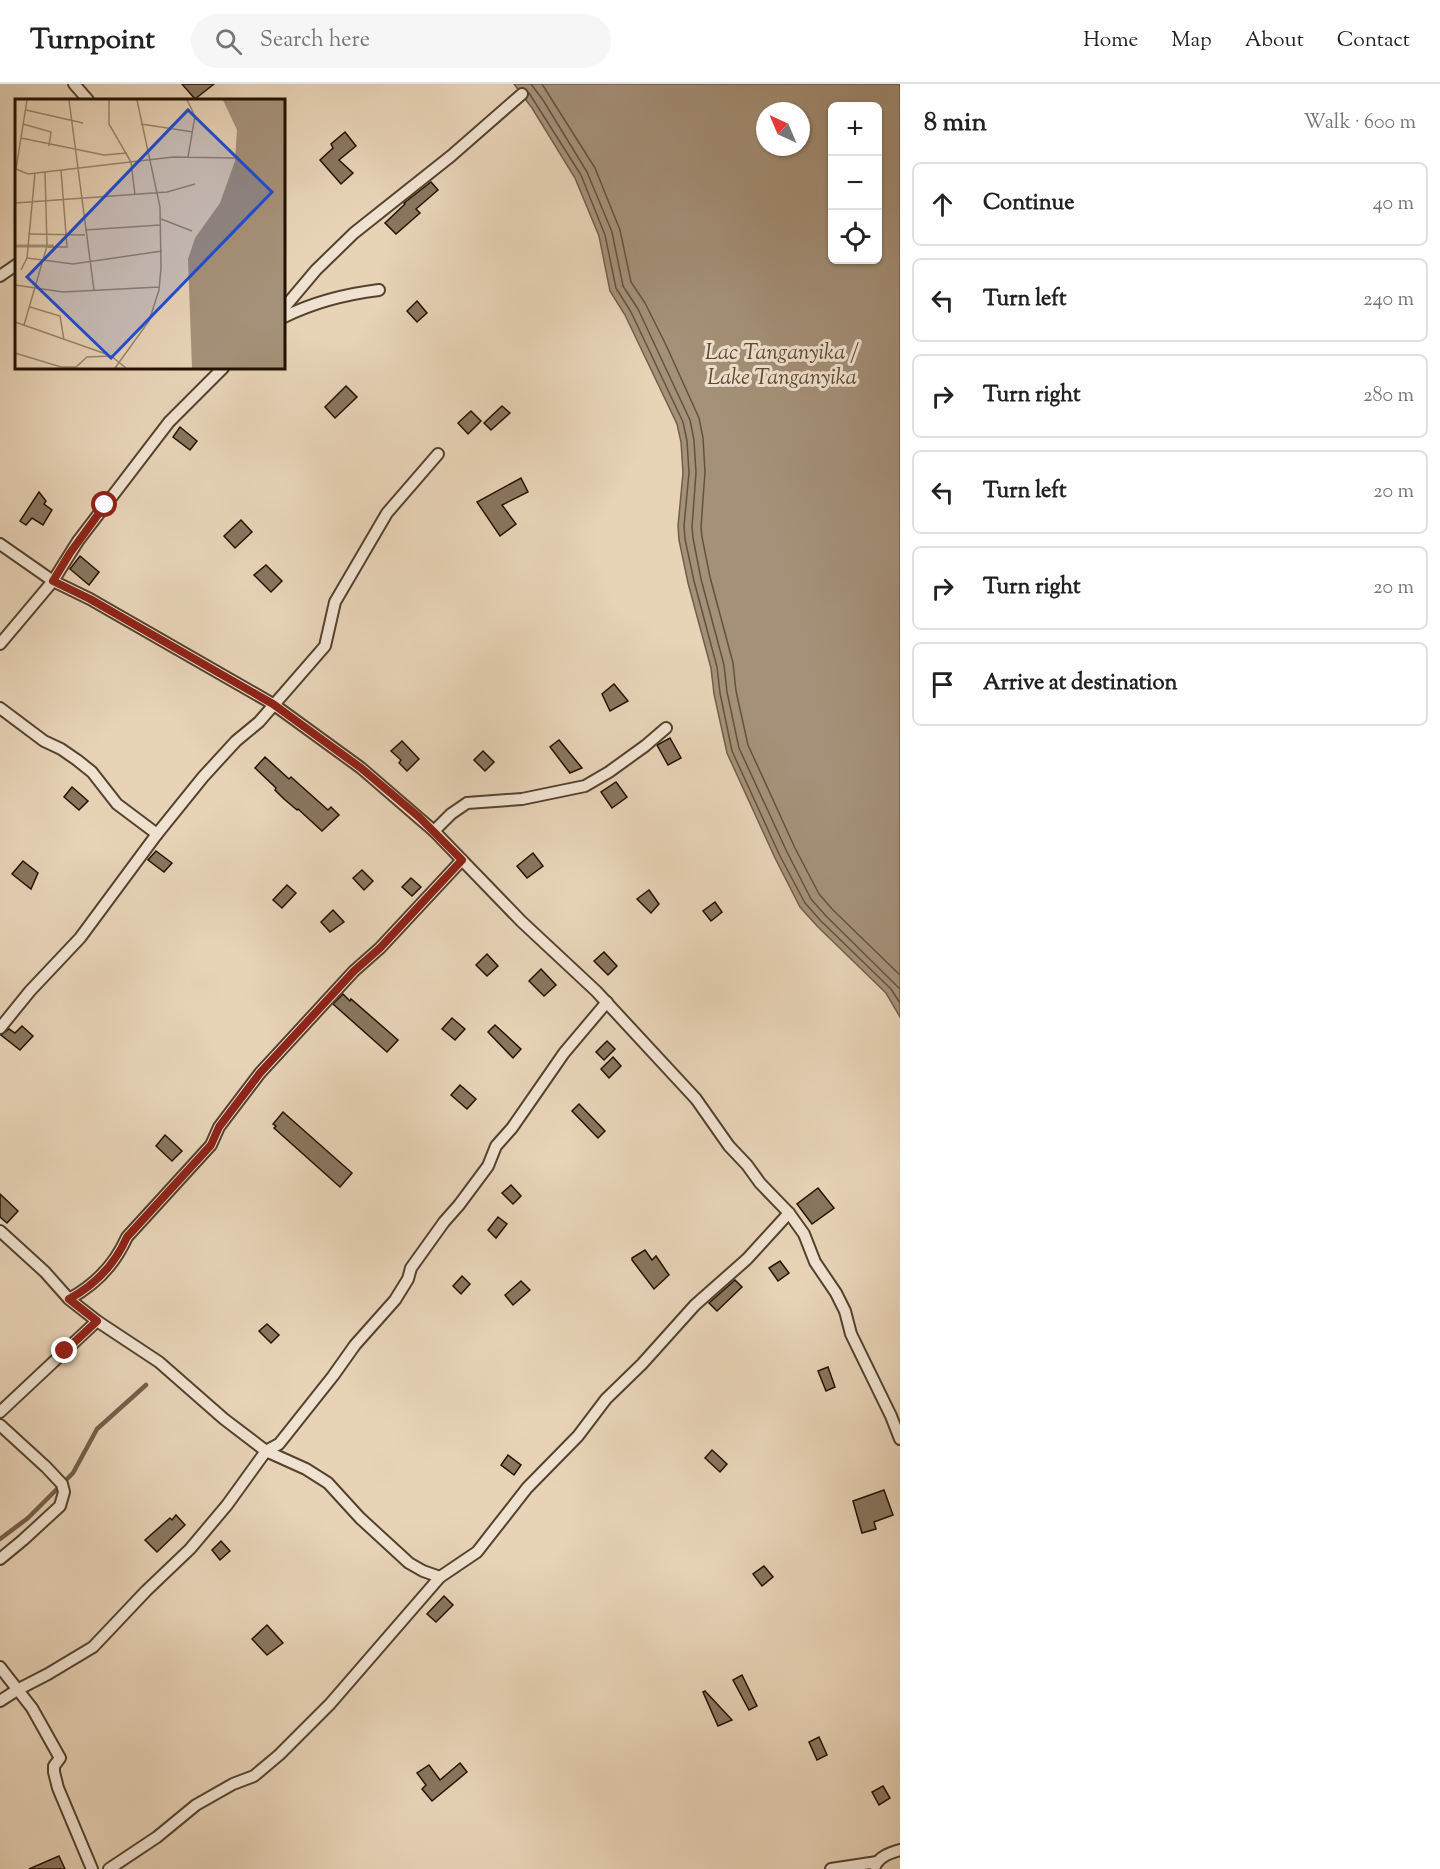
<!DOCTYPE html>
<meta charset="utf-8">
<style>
:root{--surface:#fff;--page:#f6f6f6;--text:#222;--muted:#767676;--line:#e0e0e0}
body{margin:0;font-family:"Sorts Mill Goudy",serif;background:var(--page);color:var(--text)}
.controls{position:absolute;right:18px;top:18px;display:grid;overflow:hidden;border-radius:9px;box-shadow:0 2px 4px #0004}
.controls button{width:54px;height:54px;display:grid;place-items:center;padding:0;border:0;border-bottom:2px solid var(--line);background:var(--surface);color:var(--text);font:30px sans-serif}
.compass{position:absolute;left:756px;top:18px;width:54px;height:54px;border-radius:50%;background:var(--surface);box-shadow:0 2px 4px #0004;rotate:316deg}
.stop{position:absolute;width:18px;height:18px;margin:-14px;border:4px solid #8f2418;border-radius:50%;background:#fff}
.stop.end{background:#8f2418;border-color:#fff;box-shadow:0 2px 6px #0008}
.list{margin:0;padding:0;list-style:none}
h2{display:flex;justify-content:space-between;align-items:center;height:78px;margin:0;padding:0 24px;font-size:26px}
h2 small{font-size:20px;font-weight:400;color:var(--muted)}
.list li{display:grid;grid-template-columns:39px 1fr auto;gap:18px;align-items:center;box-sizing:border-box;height:84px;margin:0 12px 12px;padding:0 12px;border:2px solid var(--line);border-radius:9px}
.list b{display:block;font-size:22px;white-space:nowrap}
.list em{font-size:20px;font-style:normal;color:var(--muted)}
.icon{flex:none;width:33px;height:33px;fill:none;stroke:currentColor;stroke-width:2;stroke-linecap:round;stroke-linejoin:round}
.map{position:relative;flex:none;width:900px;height:1785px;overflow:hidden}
header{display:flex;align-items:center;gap:36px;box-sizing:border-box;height:84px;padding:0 30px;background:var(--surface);border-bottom:2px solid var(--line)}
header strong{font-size:28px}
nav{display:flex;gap:33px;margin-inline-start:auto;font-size:21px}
.search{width:420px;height:54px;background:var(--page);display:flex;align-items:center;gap:15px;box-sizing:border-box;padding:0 21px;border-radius:33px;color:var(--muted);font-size:22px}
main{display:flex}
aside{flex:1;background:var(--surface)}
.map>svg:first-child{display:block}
.water{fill:#a59179;stroke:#715e49;stroke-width:1.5;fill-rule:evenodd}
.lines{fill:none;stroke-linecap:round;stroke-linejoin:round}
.shore{stroke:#64523c;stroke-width:1.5}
.stream{stroke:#715e49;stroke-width:4.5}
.building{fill:#89765f;stroke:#231200;stroke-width:1.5}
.minor-casing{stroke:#54422e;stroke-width:14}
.minor{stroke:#f0e2d0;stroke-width:10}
.route{stroke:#8f2418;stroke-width:8}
.labels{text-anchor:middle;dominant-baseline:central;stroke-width:6;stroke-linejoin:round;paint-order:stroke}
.water-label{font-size:22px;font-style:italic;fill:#5e4b36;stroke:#f0e2d0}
.inset-river{fill:none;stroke:#a59179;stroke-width:3}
.inset-road{fill:none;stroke:#99866e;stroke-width:1.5}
.view{fill:#1d4ed8;fill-opacity:0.15;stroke:#1d4ed8;stroke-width:3}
.inset-edge{fill:none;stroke:#231200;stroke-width:3}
</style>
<header>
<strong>Turnpoint</strong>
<div class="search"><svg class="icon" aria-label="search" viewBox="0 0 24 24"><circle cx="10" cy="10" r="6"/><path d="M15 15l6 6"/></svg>Search here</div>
<nav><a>Home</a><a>Map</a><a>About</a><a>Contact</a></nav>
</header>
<main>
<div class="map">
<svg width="900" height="1785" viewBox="0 0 900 1785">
<rect width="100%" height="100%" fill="#e8d3b7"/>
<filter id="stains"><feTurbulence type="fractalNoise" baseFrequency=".00333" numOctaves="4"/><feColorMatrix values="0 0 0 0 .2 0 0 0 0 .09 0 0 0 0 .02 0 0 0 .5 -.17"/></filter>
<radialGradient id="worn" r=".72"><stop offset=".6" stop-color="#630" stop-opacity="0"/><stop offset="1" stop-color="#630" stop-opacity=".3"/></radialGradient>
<path class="water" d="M514,0H900V933L886,909L817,842L800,823L775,774L727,669L714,610L711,584L688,499L679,456L678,442L683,389L681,358L677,340L625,231L610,207L599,152L575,94L532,24ZM832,22H878V176H832ZM765,27H801V63H765Z"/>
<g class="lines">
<g class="shore">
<polyline points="531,0 543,16 587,88 612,148 623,202 638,225 690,336 694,356 696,389 692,443 693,454 701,495 724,581 727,608 739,664 787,768 811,815 826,832 900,905"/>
<polyline points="542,0 595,84 620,146 631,198 645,219 666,261 699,334 703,354 705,388 701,443 702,453 710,493 733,579 736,607 748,661 795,764 819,810 833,826 900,891"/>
<polyline points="529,9 581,91 605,151 616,204 631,228 683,338 687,357 689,389 684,442 685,455 694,497 717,583 720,609 732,667 780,772 805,819 821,837 891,905 900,919"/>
</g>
<polyline class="stream" points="0,1455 28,1434 73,1389 97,1345 146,1301"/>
</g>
<g class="building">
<polygon points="182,0 214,0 195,15"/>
<polygon points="345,48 356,62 339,76 353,89 341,100 320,76 333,64 331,60"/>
<polygon points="431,98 438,106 416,125 420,129 396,150 385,139 405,120 404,119"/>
<polygon points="417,217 427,229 417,238 407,227"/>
<polygon points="346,302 357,313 335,334 325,323"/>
<polygon points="502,322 510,329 491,346 484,339"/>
<polygon points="471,327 481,337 468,350 458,339"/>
<polygon points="180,343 197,357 190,366 173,353"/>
<polygon points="521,394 528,408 502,421 516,440 500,452 477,418"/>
<polygon points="39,408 46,417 44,420 52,426 43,441 32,434 26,441 20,437"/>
<polygon points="241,436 252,448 235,464 224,452"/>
<polygon points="80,472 99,488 89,501 70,485"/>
<polygon points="266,481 282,497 271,508 254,491"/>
<polygon points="614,600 628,617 610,627 602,610"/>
<polygon points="670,654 681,674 668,681 657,661"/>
<polygon points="559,656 582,684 570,689 550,663"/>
<polygon points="402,657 419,675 407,687 399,679 401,676 391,667"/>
<polygon points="483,667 494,678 485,687 474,676"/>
<polygon points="265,673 289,695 291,693 328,726 331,723 339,731 322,747 298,725 297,726 284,715 275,706 276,704 255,684"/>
<polygon points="616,698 627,713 612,724 601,708"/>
<polygon points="72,703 88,717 79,726 64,713"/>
<polygon points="156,767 172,779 164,788 148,776"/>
<polygon points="533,769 543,782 527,794 517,782"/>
<polygon points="23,777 38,789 31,805 12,790"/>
<polygon points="362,786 373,797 364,806 353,794"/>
<polygon points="411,794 421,803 412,812 402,803"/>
<polygon points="287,801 296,809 282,824 273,816"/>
<polygon points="649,806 659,820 651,829 637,815"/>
<polygon points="715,818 722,828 711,837 703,827"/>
<polygon points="333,826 344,838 330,848 321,838"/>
<polygon points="604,868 617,882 608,891 594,877"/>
<polygon points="487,870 498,882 487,892 476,881"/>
<polygon points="541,885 556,901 544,912 529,897"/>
<polygon points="343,910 350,917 351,915 398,956 387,968 333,920"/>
<polygon points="452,934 465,945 455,956 442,945"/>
<polygon points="495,941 521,965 513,974 488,948"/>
<polygon points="22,942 33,952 20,966 1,951 9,945 15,949"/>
<polygon points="607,957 615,965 604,976 596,968"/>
<polygon points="613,973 621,982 609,994 601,985"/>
<polygon points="460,1001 476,1015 467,1025 451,1011"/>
<polygon points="579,1020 605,1047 598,1054 572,1027"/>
<polygon points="283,1028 352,1089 340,1103 274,1044 276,1042 273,1040"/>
<polygon points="165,1051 182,1067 172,1077 156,1062"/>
<polygon points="511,1101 521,1112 513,1120 502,1109"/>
<polygon points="818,1104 834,1124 812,1140 797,1120"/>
<polygon points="0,1110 18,1127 7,1139 0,1133"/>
<polygon points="498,1133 507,1140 496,1154 488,1146"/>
<polygon points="645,1166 652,1176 656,1172 669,1191 654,1205 632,1176 632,1174"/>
<polygon points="780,1177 789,1189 778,1197 769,1184"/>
<polygon points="462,1192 470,1200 461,1210 453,1202"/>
<polygon points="735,1196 742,1203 717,1227 709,1219"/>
<polygon points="521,1197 530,1206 513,1221 505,1211"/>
<polygon points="267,1240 279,1251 271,1259 259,1247"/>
<polygon points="828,1283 835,1303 826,1307 818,1287"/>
<polygon points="712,1366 727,1380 720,1388 705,1374"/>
<polygon points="508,1371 521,1381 514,1391 501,1381"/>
<polygon points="884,1406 893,1431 874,1438 876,1445 862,1449 853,1417"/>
<polygon points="176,1431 185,1441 157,1468 145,1456 170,1434 172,1436"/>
<polygon points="221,1457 230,1467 220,1476 212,1466"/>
<polygon points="764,1482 773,1493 762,1502 753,1490"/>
<polygon points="444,1512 453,1521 436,1538 427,1530"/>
<polygon points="267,1541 283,1559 267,1571 252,1555"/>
<polygon points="742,1591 757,1622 749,1626 733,1596"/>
<polygon points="705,1607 732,1636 718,1642 703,1608"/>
<polygon points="819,1653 827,1671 817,1676 809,1658"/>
<polygon points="460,1679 467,1688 432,1717 422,1705 426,1701 417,1689 429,1681 440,1696"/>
<polygon points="883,1702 890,1714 879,1721 872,1708"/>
<polygon points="59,1772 65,1785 29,1785"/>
</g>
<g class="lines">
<g class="minor-casing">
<g id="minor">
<polyline points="74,0 88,16"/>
<polyline points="0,192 16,181"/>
<polyline points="284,224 316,186 354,149 451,72 522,10"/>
<path d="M284,233C314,218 346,210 379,206"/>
<polyline points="0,460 53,497 90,515 273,620 361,684 434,747 521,837 596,907 696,1015 729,1062 747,1081 760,1099 789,1129 804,1150 815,1178 836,1209 845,1227 851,1250 891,1332 900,1355"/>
<polyline points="0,560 53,497 78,457 169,338 223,284"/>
<polyline points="0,624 44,657 61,665 77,676 92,688 117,720 157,750"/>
<polyline points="434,747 451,730 467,719 522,715 585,702 609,688 645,662 666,644"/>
<polyline points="0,944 30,907 80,854 157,750 203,693 236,657 259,638 325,562 335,518 387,429 438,370"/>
<polyline points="0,1147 45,1188 69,1215 97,1237 159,1278 224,1335 266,1367 306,1385 328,1399 360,1434 409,1479 423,1487 440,1493"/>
<path d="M69,1215C95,1201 115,1180 127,1153L211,1061L219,1043L260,989L354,887L380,864L462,776"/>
<polyline points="0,1328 97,1237"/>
<polyline points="0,1341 46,1383 62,1400 64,1408 60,1422 23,1456 0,1475"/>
<polyline points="0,1583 32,1624 60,1674 54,1682 54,1688 58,1704 92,1785"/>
<polyline points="0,1617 17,1606 48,1590 93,1563 146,1507 190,1465 227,1421 266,1367 279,1360 333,1292 355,1261 395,1216 408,1195 411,1184 444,1138 459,1121 488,1082 496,1062 512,1044 564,969 607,918"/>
<path d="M875,1782C880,1772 890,1769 900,1766"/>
<polyline points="109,1785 157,1753 196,1721 233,1700 254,1692 279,1671 330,1620 440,1493 477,1468 527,1404 578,1352 606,1315 642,1280 695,1221 747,1175 789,1129"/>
<polyline points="831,1785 877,1778"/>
</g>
</g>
<use href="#minor" class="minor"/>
</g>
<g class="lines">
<path class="route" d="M65,1267L97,1237L69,1215C95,1201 115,1180 127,1153L211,1061L219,1043L260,989L354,887L380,864L462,776L419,733L361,684L273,620L90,515L53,497L70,469L105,421"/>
</g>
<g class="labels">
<g class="water-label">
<text x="782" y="270">Lac Tanganyika /<tspan x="782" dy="25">Lake Tanganyika</tspan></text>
</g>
</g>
<g transform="translate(15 15)">
<rect width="270" height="270" fill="#e8d3b7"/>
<path d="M208,1H270V269H177L173,160L180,139L205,104L220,62L222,31Z" fill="#a59179"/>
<path class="inset-river" d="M0,147H39"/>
<path class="inset-road" d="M54,1L79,191M94,1V25L116,63L120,96M172,1L180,17L173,58M11,11L68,24M8,25L36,33L34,47M126,25L178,33M6,39L89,56L112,54M1,70L13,75L158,58L221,59M1,70L12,1M0,104L152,93L180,85M146,120L177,132M70,131L145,126M13,135L70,136M33,148H52L46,71M12,159L58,165L147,152M6,171L12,159L20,74M0,186L48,193L144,188M15,208L45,217L49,241M0,223L94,256M9,226L32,147L30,73M0,254L46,268H61L72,258L96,257L111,269M100,269L134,222L144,191L146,169L145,108L122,1"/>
<path class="view" d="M173,11L257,93L96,259L12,178Z"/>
<rect width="270" height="270" class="inset-edge"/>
</g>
<rect width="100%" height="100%" filter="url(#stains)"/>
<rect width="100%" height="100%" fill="url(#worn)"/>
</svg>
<div class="controls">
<button>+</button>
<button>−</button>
<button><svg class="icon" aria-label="locate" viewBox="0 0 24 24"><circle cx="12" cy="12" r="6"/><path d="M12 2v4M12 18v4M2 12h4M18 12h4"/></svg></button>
</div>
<svg class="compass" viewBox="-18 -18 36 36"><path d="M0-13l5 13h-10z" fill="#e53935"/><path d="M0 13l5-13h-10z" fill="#767676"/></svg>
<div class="stop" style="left:105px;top:421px"></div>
<div class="stop end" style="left:65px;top:1267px"></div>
</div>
<aside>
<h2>8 min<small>Walk · 600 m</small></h2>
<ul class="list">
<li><svg class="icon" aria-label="ahead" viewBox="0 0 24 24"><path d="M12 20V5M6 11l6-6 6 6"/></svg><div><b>Continue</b></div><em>40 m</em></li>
<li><svg class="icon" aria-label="left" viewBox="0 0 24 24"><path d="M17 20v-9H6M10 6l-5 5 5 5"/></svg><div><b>Turn left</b></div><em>240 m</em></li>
<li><svg class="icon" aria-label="right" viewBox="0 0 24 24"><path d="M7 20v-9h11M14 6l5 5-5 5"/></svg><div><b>Turn right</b></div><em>280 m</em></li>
<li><svg class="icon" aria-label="left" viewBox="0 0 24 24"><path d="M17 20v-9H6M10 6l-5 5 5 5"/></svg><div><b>Turn left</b></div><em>20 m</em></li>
<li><svg class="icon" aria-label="right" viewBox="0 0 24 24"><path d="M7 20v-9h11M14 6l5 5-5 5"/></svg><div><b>Turn right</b></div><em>20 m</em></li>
<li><svg class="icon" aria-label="arrive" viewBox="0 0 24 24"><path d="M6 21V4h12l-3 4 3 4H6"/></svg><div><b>Arrive at destination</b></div></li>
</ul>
</aside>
</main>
